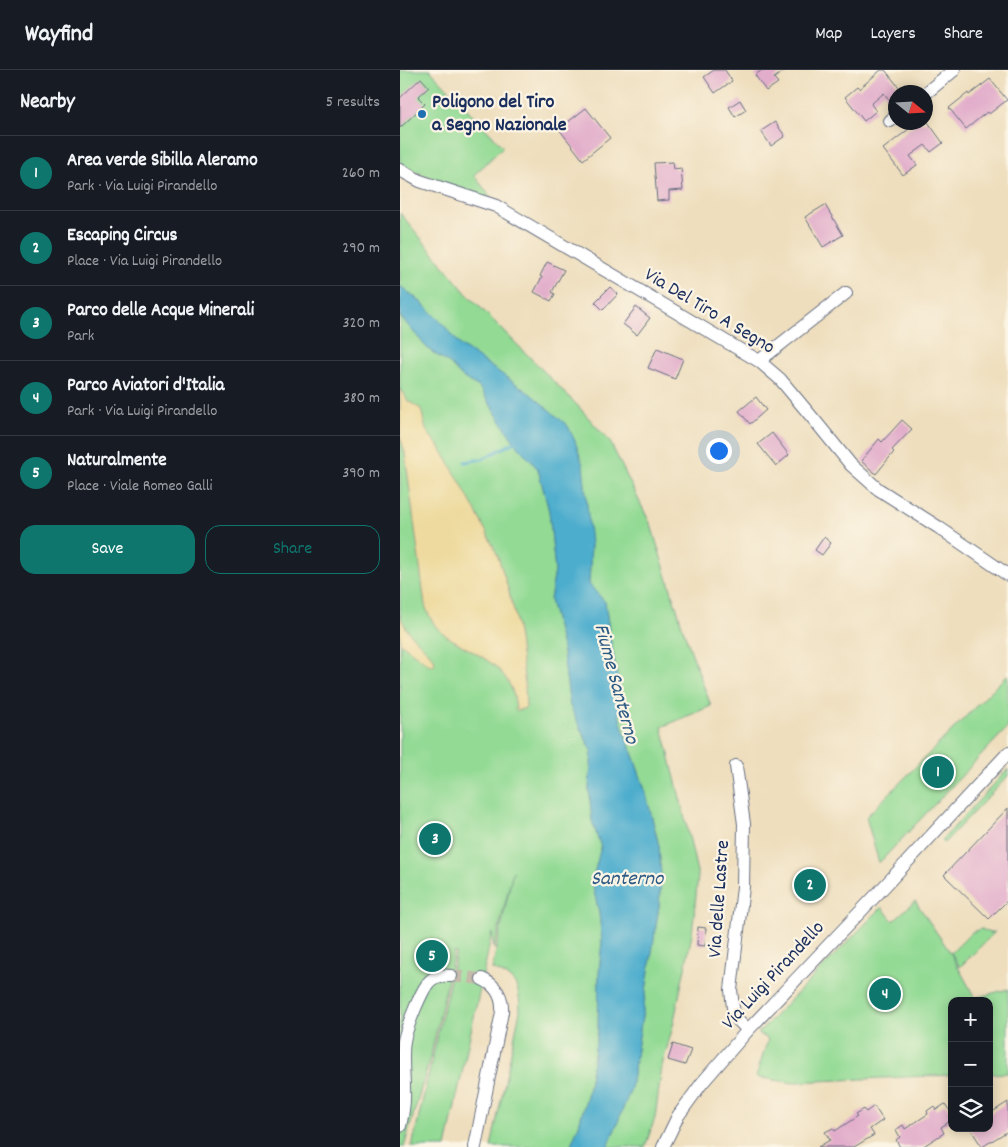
<!DOCTYPE html>
<meta charset="utf-8">
<style>
:root{--surface:#171b24;--page:#20242c;--text:#f1f3f6;--muted:#9ea1a6;--line:#363941;--accent:#0f766e}
body{margin:0;font-family:Dekko,sans-serif;background:var(--page);color:var(--text)}
.controls{position:absolute;right:15px;bottom:15px;display:grid;overflow:hidden;border-radius:10px;box-shadow:0 2px 12px #0003}
.controls button{width:45px;height:45px;display:grid;place-items:center;padding:0;border:0;border-bottom:1px solid var(--line);background:var(--surface);color:var(--text);font:25px sans-serif}
.compass{position:absolute;left:488px;top:15px;width:45px;height:45px;border-radius:50%;background:var(--surface);box-shadow:0 2px 12px #0003;rotate:108deg}
.you{position:absolute;left:318px;top:380px;width:18px;height:18px;margin:-12px;border:4px solid #fff;border-radius:50%;background:#1a73e8;box-shadow:0 0 0 8px #1a73e833}
.badge{display:grid;place-items:center;width:32px;height:32px;border-radius:50%;background:var(--accent);color:#fff;font-size:16px;font-weight:700}
.pin{position:absolute;translate:-50% -50%;border:2px solid #fff;box-shadow:0 1px 5px #0006}
.list{margin:0;padding:0;list-style:none}
h2{display:flex;justify-content:space-between;align-items:center;height:65px;margin:0;padding:0 20px;font-size:21px}
h2 small{font-size:16px;font-weight:400;color:var(--muted)}
.list li{display:grid;grid-template-columns:32px 1fr auto;gap:15px;align-items:center;box-sizing:border-box;height:75px;padding:0 20px;border-top:1px solid var(--line)}
.list b{display:block;font-size:19px;white-space:nowrap}
.list p{margin:0;font-size:16px;white-space:nowrap;color:var(--muted)}
.list em{font-size:16px;font-style:normal;color:var(--muted)}
.actions{display:flex;gap:10px;padding:15px 20px}
.actions a{flex:1;padding:11px 0;border:1px solid var(--accent);border-radius:15px;text-align:center;font-size:18px;color:var(--accent)}
.actions .main{background:var(--accent);color:#fff}
.icon{flex:none;width:28px;height:28px;fill:none;stroke:currentColor;stroke-width:2;stroke-linecap:round;stroke-linejoin:round}
.map{position:relative;flex:none;width:608px;height:1077px;overflow:hidden}
header{display:flex;align-items:center;gap:30px;box-sizing:border-box;height:70px;padding:0 25px;background:var(--surface);border-bottom:1px solid var(--line)}
header strong{font-size:24px}
nav{display:flex;gap:28px;margin-inline-start:auto;font-size:18px}
main{display:flex}
aside{flex:1;background:var(--surface)}
.map>svg:first-child{display:block}
.green{fill:#93da94;stroke:#578479}
.sand{fill:#eeda9e;stroke:#84847e}
.water{fill:#4eadcd;stroke:#346e96}
.lines{fill:none;stroke-linecap:round;stroke-linejoin:round}
.stream{stroke:#4eadcd;stroke-width:3}
.building{fill:#e2adcb}
.minor-tunnel{stroke:#c4bbaa;stroke-width:12;stroke-dasharray:12 6;stroke-linecap:butt}
.minor-casing{stroke:#656c7f;stroke-width:14}
.minor{stroke:#fff;stroke-width:12}
.poi-dot{fill:#1f6fb2;stroke:#fcf5e5;stroke-width:2}
.labels{text-anchor:middle;dominant-baseline:central;stroke-width:4.5;stroke-linejoin:round;paint-order:stroke}
.poi-label{font-size:20px;font-weight:bold;fill:#1b2f5e;stroke:#fcf5e5;text-anchor:start}
.street-label{font-size:20px;fill:#1b2f5e;stroke:#fcf5e5}
.water-label{font-size:21px;font-style:italic;fill:#2d5b85;stroke:#fcf5e5}
</style>
<header>
<strong>Wayfind</strong>
<nav><a>Map</a><a>Layers</a><a>Share</a></nav>
</header>
<main>
<aside>
<h2>Nearby<small>5 results</small></h2>
<ul class="list">
<li><span class="badge">1</span><div><b>Area verde Sibilla Aleramo</b><p>Park · Via Luigi Pirandello</p></div><em>260 m</em></li>
<li><span class="badge">2</span><div><b>Escaping Circus</b><p>Place · Via Luigi Pirandello</p></div><em>290 m</em></li>
<li><span class="badge">3</span><div><b>Parco delle Acque Minerali</b><p>Park</p></div><em>320 m</em></li>
<li><span class="badge">4</span><div><b>Parco Aviatori d'Italia</b><p>Park · Via Luigi Pirandello</p></div><em>380 m</em></li>
<li><span class="badge">5</span><div><b>Naturalmente</b><p>Place · Viale Romeo Galli</p></div><em>390 m</em></li>
</ul>
<div class="actions"><a class="main">Save</a><a>Share</a></div>
</aside>
<div class="map">
<svg width="608" height="1077" viewBox="0 0 608 1077">
<rect width="100%" height="100%" fill="#fcf5e5"/>
<filter id="ink" filterUnits="userSpaceOnUse"><feTurbulence type="fractalNoise" baseFrequency=".02" numOctaves="2"/><feDisplacementMap in="SourceGraphic" scale="10" xChannelSelector="R" yChannelSelector="G"/><feConvolveMatrix kernelMatrix="1 2 1 2 8 2 1 2 1" color-interpolation-filters="sRGB"/></filter>
<filter id="wash" filterUnits="userSpaceOnUse"><feTurbulence type="fractalNoise" baseFrequency=".0096" numOctaves="4" result="noise"/><feDisplacementMap in="SourceGraphic" scale="20" xChannelSelector="R" yChannelSelector="G"/><feGaussianBlur stdDeviation="1.12" result="paint"/><feColorMatrix in="noise" values="0 0 0 0 0 0 0 0 0 0 0 0 0 0 0 0 0 1.4 0 .05"/><feComposite in="paint" operator="in"/></filter>
<g filter="url(#wash)">
<rect width="100%" height="100%" fill="#eedebd"/>
<g class="green">
<polygon points="0,0 30,0 103,77 74,105 94,132 25,106 0,94"/>
<polygon points="0,143 66,223 177,335 210,372 251,455 284,562 311,636 262,657 283,740 298,806 292,864 272,960 262,996 255,1048 245,1077 208,1077 231,1018 259,836 261,807 259,776 245,720 234,688 224,662 219,645 219,614 210,568 205,532 189,515 191,474 132,325 61,276 42,253 21,232 0,216"/>
<path d="M0,246L29,280L50,294L62,307L79,317L115,373L138,399L149,441L155,501L150,530L162,576L170,636L192,682L189,719L192,751L201,777L192,812L199,843L202,871L199,904L198,960L188,1022L179,1055L170,1077H91L120,941C119,915 117,909 92,899L113,801L94,879L92,863L46,1077H12L51,906L56,883L54,882L31,985L4,1077H0Z"/>
<polygon points="608,604 608,657 479,793 466,747"/>
<polygon points="608,699 608,706 544,773 542,770"/>
<polygon points="515,831 550,882 575,928 608,919 608,1003 589,1004 589,931 552,931 552,1005 394,1012 394,1013 356,1007 368,969 358,963 482,837 493,851"/>
<polygon points="582,859 589,863 595,862 560,897 551,883 572,862"/>
</g>
<g class="sand">
<path d="M0,319L8,331L21,339L26,360L40,378L59,410L85,459L97,484L105,508L115,544L119,569L125,615L126,638L116,641C114,604 92,592 63,576C55,571 47,567 40,561C33,554 28,544 25,535L6,391L5,382L0,367Z"/>
<path d="M0,544C6,565 21,573 34,589L35,591L34,595H31L28,594L0,573Z"/>
</g>
<polygon class="water" points="0,216 21,232 42,253 61,276 132,325 168,356 175,371 183,395 191,474 189,514 205,532 210,568 219,614 219,645 224,662 234,688 245,720 259,776 261,807 259,836 231,1018 208,1077 170,1077 179,1055 188,1022 198,960 199,904 202,871 199,843 192,812 201,777 192,751 189,719 192,682 170,636 162,576 150,530 155,501 149,441 138,399 115,373 79,317 62,307 50,294 29,280 0,246"/>
<g class="lines">
<polyline class="stream" points="65,392 82,389 117,371"/>
</g>
<g id="blocks">
<g class="building">
<polygon points="314,0 325,0 332,11 315,23 304,7"/>
<polygon points="362,0 386,0 374,8 378,13 366,21 355,5"/>
<polygon points="481,0 485,0 502,21 500,22 496,22 496,26 490,31 484,23 471,34 476,41 464,51 445,27 457,17 459,19"/>
<polygon points="21,8 29,17 18,27 25,34 0,58 0,28"/>
<polygon points="590,9 607,30 589,44 587,42 566,59 549,38 568,23 569,25"/>
<polygon points="340,30 346,40 335,47 329,37"/>
<polygon points="186,38 210,68 183,90 159,59"/>
<polygon points="375,52 385,66 371,76 361,61"/>
<polygon points="518,52 528,52 543,73 531,82 525,75 510,86 517,95 503,105 483,79"/>
<polygon points="273,92 274,99 281,98 283,120 269,121 269,130 257,131 254,93"/>
<polygon points="425,135 443,165 423,177 405,147"/>
<polygon points="147,192 164,200 152,222 155,224 151,231 134,222 142,207 140,206"/>
<polygon points="210,217 218,224 203,240 195,232"/>
<polygon points="236,237 250,248 237,265 223,254"/>
<polygon points="257,278 283,289 275,309 248,298"/>
<polygon points="356,327 366,340 350,354 339,341"/>
<polygon points="502,350 512,359 492,380 494,382 476,404 461,391 479,369 482,372"/>
<polygon points="372,363 389,385 376,396 358,374"/>
<polygon points="424,467 431,473 422,485 415,480"/>
<polygon points="608,738 608,830 589,849 544,805"/>
<polygon points="298,857 306,858 305,876 297,875"/>
<polygon points="273,974 291,980 285,995 268,990"/>
<polygon points="608,1032 608,1061 582,1077 570,1058 589,1058 589,1044"/>
<polygon points="545,1034 552,1044 552,1050 541,1057 544,1063 522,1077 500,1077 496,1070 500,1067 496,1060 503,1055 505,1059 528,1044 527,1041 534,1036 536,1040"/>
<polygon points="474,1036 483,1050 470,1059 474,1065 454,1077 418,1077 430,1070 425,1062 433,1058 435,1061 458,1046 456,1044 464,1039 466,1042"/>
</g>
</g>
</g>
<g filter="url(#ink)">
<use href="#blocks" fill-opacity="0" stroke="#656c7f" stroke-width="1"/>
<g class="lines">
<polyline class="minor-tunnel" points="51,906 82,909"/>
<g class="minor-casing">
<g id="minor">
<polyline points="526,23 554,0"/>
<polyline points="490,51 496,46"/>
<polyline points="0,100 20,111 96,136 359,291 380,309 416,352 451,395 478,419 538,457 608,505"/>
<polyline points="359,291 446,223"/>
<polyline points="336,696 344,754 343,817 331,920 334,946 348,960"/>
<path d="M0,1056C2,1047 4,1038 4,1029C5,1010 1,990 4,971C6,959 21,920 30,911C36,905 43,905 51,906"/>
<path d="M75,1077L102,942C103,927 96,915 82,909"/>
<polyline points="263,1077 278,1046 302,1013 348,960 481,820 608,683"/>
</g>
</g>
<use href="#minor" class="minor"/>
</g>
</g>
<circle class="poi-dot" cx="22" cy="44" r="5"/>
<g class="labels">
<g class="poi-label">
<text x="32" y="33">Poligono del Tiro<tspan x="32" dy="23">a Segno Nazionale</tspan></text>
</g>
<g class="street-label">
<text transform="translate(309 242) rotate(31)">Via Del Tiro A Segno</text>
<text transform="translate(320 829) rotate(-86)">Via delle Lastre</text>
<text transform="translate(374 906) rotate(-47)">Via Luigi Pirandello</text>
</g>
<g class="water-label">
<text transform="translate(215 614) rotate(75)">Fiume Santerno</text>
<text x="227" y="810">Santerno</text>
</g>
</g>
</svg>
<div class="controls">
<button>+</button>
<button>−</button>
<button><svg class="icon" aria-label="layers" viewBox="0 0 24 24"><path d="M12 4l9 5-9 5-9-5zM3 14l9 5 9-5"/></svg></button>
</div>
<svg class="compass" viewBox="-18 -18 36 36"><path d="M0-13l5 13h-10z" fill="#e53935"/><path d="M0 13l5-13h-10z" fill="#9ea1a6"/></svg>
<div class="you"></div>
<div class="pin badge" style="left:538px;top:702px">1</div>
<div class="pin badge" style="left:410px;top:815px">2</div>
<div class="pin badge" style="left:35px;top:769px">3</div>
<div class="pin badge" style="left:485px;top:924px">4</div>
<div class="pin badge" style="left:32px;top:886px">5</div>
</div>
</main>
